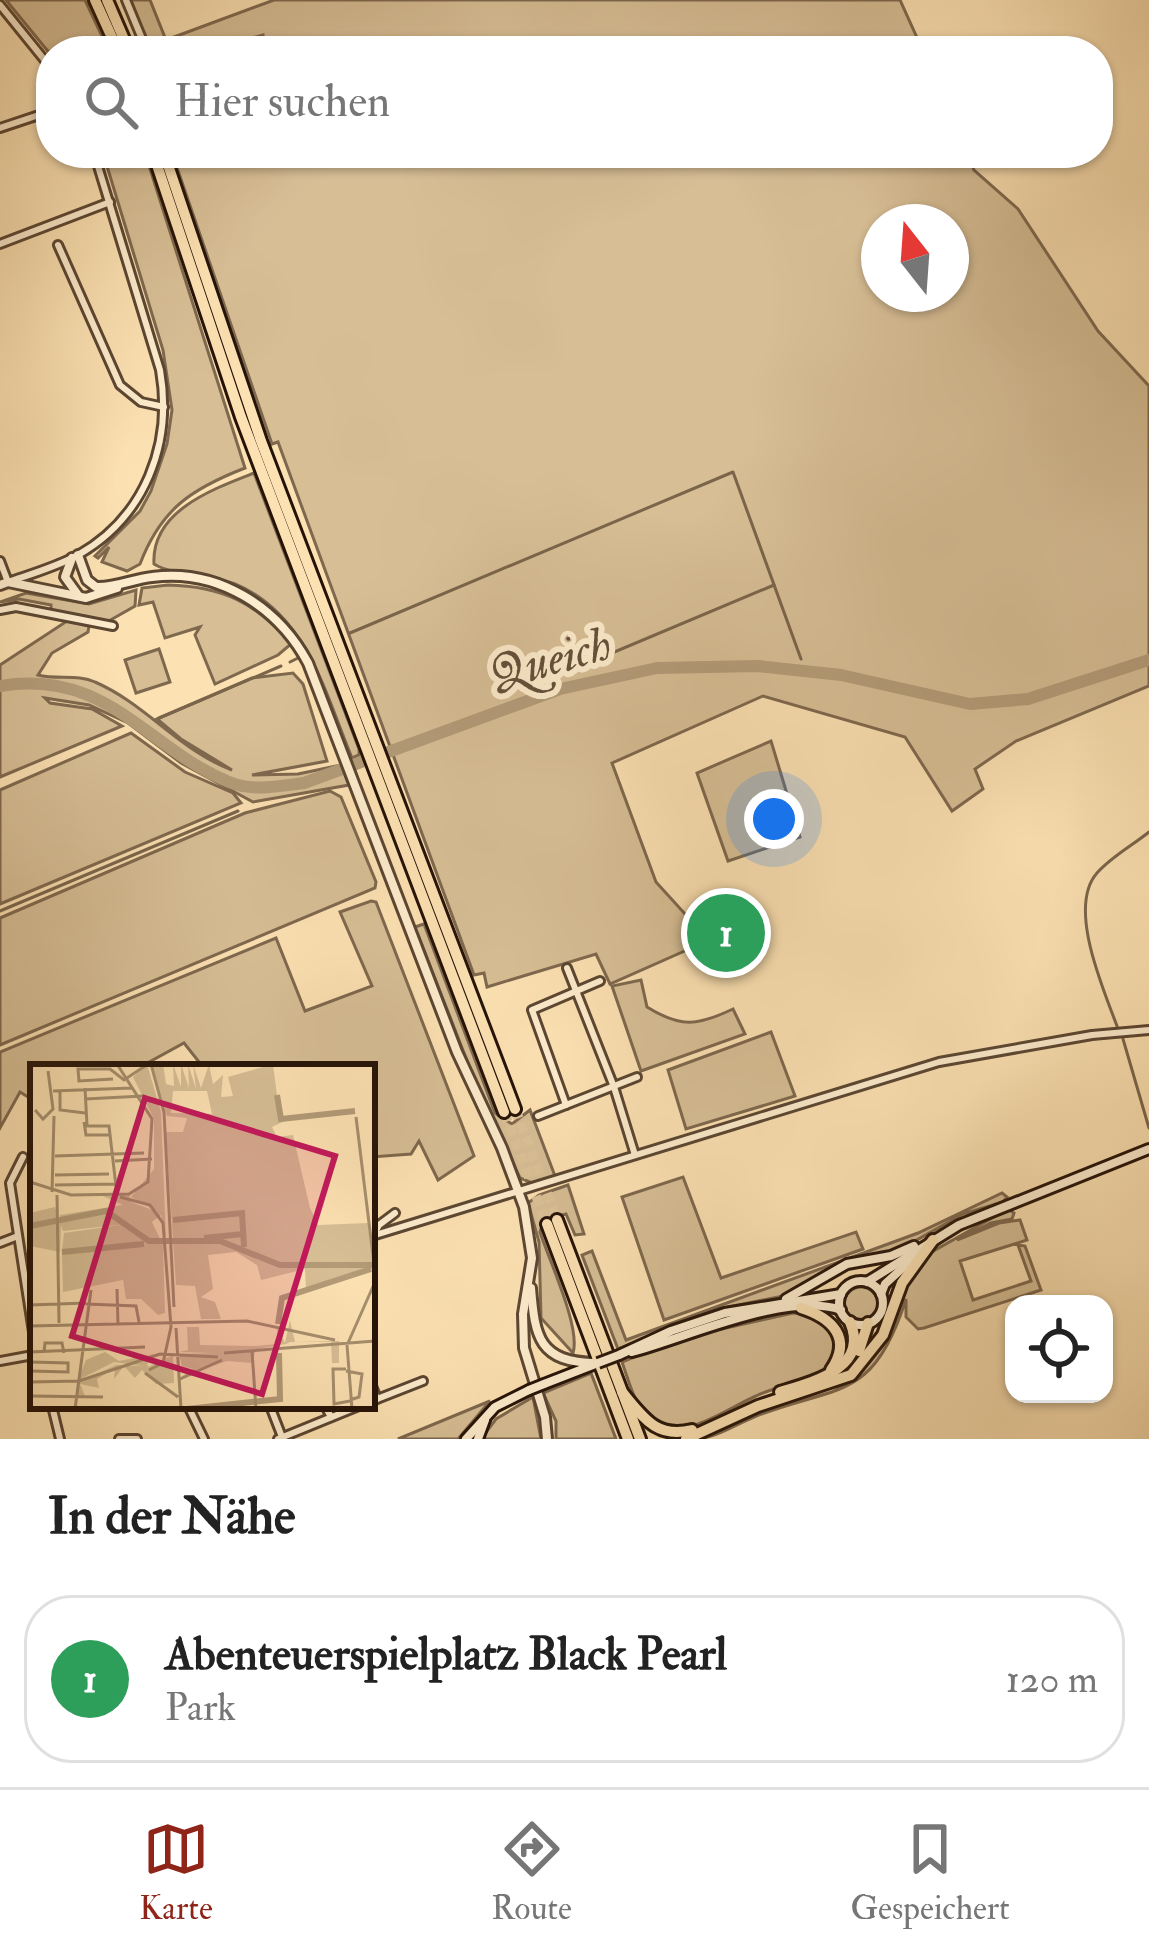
<!DOCTYPE html>
<html lang="de">
<meta charset="utf-8">
<style>
:root{--surface:#fff;--page:#f6f6f6;--text:#222;--muted:#767676;--line:#e0e0e0;--accent:#8f2418}
body{margin:0;font-family:"IM FELL Double Pica",serif;background:var(--page);color:var(--text)}
.controls{position:absolute;right:36px;bottom:36px;display:grid;overflow:hidden;border-radius:24px;box-shadow:0 3px 9px #0004}
.controls button{width:108px;height:108px;display:grid;place-items:center;padding:0;border:0;border-bottom:3px solid var(--line);background:var(--surface);color:var(--text);font:60px sans-serif}
.compass{position:absolute;left:861px;top:204px;width:108px;height:108px;border-radius:50%;background:var(--surface);box-shadow:0 3px 9px #0004;rotate:343deg}
.you{position:absolute;left:774px;top:819px;width:42px;height:42px;margin:-30px;border:9px solid #fff;border-radius:50%;background:#1a73e8;box-shadow:0 0 0 18px #1a73e833}
.badge{display:grid;place-items:center;width:78px;height:78px;border-radius:50%;background:var(--accent);color:#fff;font-size:39px;font-weight:700}
.pin{position:absolute;translate:-50% -50%;border:6px solid #fff;box-shadow:0 3px 12px #0006}
.list{margin:0;padding:0;list-style:none}
h2{display:flex;justify-content:space-between;align-items:center;height:156px;margin:0;padding:0 48px;font-size:51px}
h2 small{font-size:39px;font-weight:400;color:var(--muted)}
.list li{display:grid;grid-template-columns:78px 1fr auto;gap:36px;align-items:center;box-sizing:border-box;height:168px;margin:0 24px 24px;padding:0 24px;border:3px solid var(--line);border-radius:48px}
.list b{display:block;font-size:45px;white-space:nowrap}
.list p{margin:0;font-size:39px;white-space:nowrap;color:var(--muted)}
.list em{font-size:39px;font-style:normal;color:var(--muted)}
.icon{flex:none;width:66px;height:66px;fill:none;stroke:currentColor;stroke-width:2;stroke-linecap:round;stroke-linejoin:round}
.map{position:relative;flex:none;width:1149px;height:1439px;overflow:hidden}
.search{position:absolute;background:var(--surface);box-shadow:0 3px 9px #0004;left:36px;right:36px;top:36px;height:132px;display:flex;align-items:center;gap:30px;box-sizing:border-box;padding:0 42px;border-radius:48px;color:var(--muted);font-size:45px}
.sheet{height:348px;background:var(--surface)}
nav{display:flex;justify-content:space-around;align-items:center;box-sizing:border-box;height:168px;border-top:3px solid var(--line);background:var(--surface);font-size:33px;color:var(--muted)}
nav a{display:grid;justify-items:center;gap:6px}
nav .on{color:var(--accent)}
.map>svg:first-child{display:block}
.green{fill:#d7be95;stroke:#7e684e;stroke-width:3;fill-rule:evenodd}
.lines{fill:none;stroke-linecap:round;stroke-linejoin:round}
.stream{stroke:#7a654b;stroke-width:3}
.river{stroke:#b39b78;stroke-width:12}
.motorway-tunnel{stroke:#dcc298;stroke-width:10;stroke-dasharray:10 5;stroke-linecap:butt}
.minor-casing{stroke:#5b4632;stroke-width:12}
.tertiary-casing{stroke:#5b4632;stroke-width:14}
.secondary-casing{stroke:#251308;stroke-width:14}
.motorway-casing{stroke:#251308;stroke-width:16}
.minor{stroke:#fdeccd;stroke-width:6}
.tertiary{stroke:#fdeccd;stroke-width:8}
.secondary{stroke:#fdeccd;stroke-width:8}
.motorway{stroke:#fce1b2;stroke-width:10}
.secondary-bridge-casing{stroke:#251308;stroke-width:14;stroke-linecap:butt}
.secondary-bridge{stroke:#fdeccd;stroke-width:8}
.labels{text-anchor:middle;dominant-baseline:central;stroke-width:12;stroke-linejoin:round;paint-order:stroke}
.water-label{font-size:48px;font-style:italic;fill:#65503a;stroke:#fdeccd}
.inset-river{fill:none;stroke:#b39b78;stroke-width:6}
.inset-road{fill:none;stroke:#a68f6e;stroke-width:3}
.view{fill:#c2185b;fill-opacity:0.15;stroke:#c2185b;stroke-width:6}
.inset-edge{fill:none;stroke:#251308;stroke-width:6}
</style>
<div class="map">
<svg width="1149" height="1439" viewBox="0 0 1149 1439">
<rect width="100%" height="100%" fill="#fce1b2"/>
<filter id="stains"><feTurbulence type="fractalNoise" baseFrequency=".00167" numOctaves="4"/><feColorMatrix values="0 0 0 0 .2 0 0 0 0 .09 0 0 0 0 .02 0 0 0 .5 -.17"/></filter>
<radialGradient id="worn" r=".72"><stop offset=".6" stop-color="#630" stop-opacity="0"/><stop offset="1" stop-color="#630" stop-opacity=".3"/></radialGradient>
<g class="green">
<polygon points="6,0 85,0 109,51 51,51 51,55"/>
<polygon points="126,0 150,0 166,40 274,0 900,0 923,51 264,51 263,35 204,51 147,51"/>
<path d="M103,153H145L245,468C191,489 161,509 140,564L127,571L102,562L109,547L98,558L95,556L140,511L151,491L167,444L172,410L163,350Z"/>
<path d="M180,153H967L974,170L1018,209L1098,331L1149,386V686L1016,741L975,769L983,789L952,811L905,737L763,696L612,763L656,882L686,915L698,945L610,984L596,954L487,987L484,973L474,975L278,442L272,444L173,156ZM951,222V294H879V222Z"/>
<path d="M254,473L359,749V755L352,758C325,693 307,614 235,584C210,574 173,576 154,564C151,511 213,489 254,473Z"/>
<path d="M168,585C221,586 257,603 291,644L278,655L215,684L195,635L200,627L165,638L153,602L139,605L142,588Z"/>
<polygon points="136,590 135,606 107,622 51,610 51,605 19,599 0,602 26,593 89,604"/>
<path d="M67,621L89,626L88,632L52,653L38,675C57,680 78,674 95,682C146,704 180,751 232,770L181,739L157,719L252,678L293,673L303,684L327,761L252,775L298,774L341,765L349,785L253,802L181,763L128,723L89,705L45,698L50,703L92,709L122,726L0,777V665Z"/>
<polygon points="159,649 170,682 136,693 125,660"/>
<polygon points="131,733 185,772 233,793 241,803 0,904 0,790"/>
<polygon points="771,741 800,837 728,861 697,773"/>
<polygon points="330,791 341,797 376,882 375,888 0,1045 0,918 245,813"/>
<polygon points="729,895 755,958 733,967 728,955 719,958 697,908"/>
<polygon points="371,901 376,902 474,1156 438,1180 419,1141 411,1154 372,1157 372,1067 203,1067 184,1043 140,1067 33,1067 33,1100 20,1092 0,1128 0,1052 276,938 305,1011 372,986 340,912"/>
<polygon points="424,924 495,1113 512,1124 530,1110 555,1176 532,1183 520,1178 478,1089 415,927"/>
<path d="M641,980L647,1007C681,1028 697,1026 733,1009L745,1034L641,1071L612,986Z"/>
<polygon points="771,1032 795,1096 686,1129 668,1070"/>
<polygon points="683,1177 721,1278 856,1232 863,1249 664,1320 622,1197"/>
<path d="M568,1185L584,1234L575,1235L566,1214L544,1219L540,1232C549,1260 581,1328 573,1353L541,1318L539,1242L528,1203L539,1195Z"/>
<polygon points="1002,1193 1007,1197 1003,1202 963,1214 899,1250 840,1264 798,1293 718,1309 618,1349 582,1255 592,1251 626,1340 918,1233"/>
<path d="M1008,1209L1014,1213L1012,1219L991,1223L957,1240L999,1223L1020,1220L1027,1240L960,1261L973,1300L1031,1281L1018,1245L1025,1246L1041,1290L924,1328L918,1329L906,1317V1299C873,1403 838,1384 754,1417C734,1425 715,1439 693,1439L729,1422L832,1392L849,1383L887,1338L903,1291L930,1253Z"/>
<circle cx="861" cy="1304" r="17"/>
<path d="M793,1313L817,1315L837,1337L834,1363C811,1383 783,1383 756,1396C730,1407 690,1438 660,1425C636,1415 630,1384 622,1362L677,1339Z"/>
<polygon points="591,1373 616,1439 556,1439 556,1421 543,1393"/>
<polygon points="533,1397 541,1439 481,1439 496,1419"/>
<polygon points="490,1401 458,1439 398,1439"/>
</g>
<g class="lines">
<g class="stream">
<polyline points="350,633 733,472 801,659"/>
<polyline points="290,662 298,658"/>
<polyline points="805,670 805,671"/>
<polyline points="562,674 774,585"/>
<polyline points="159,718 281,666"/>
<polyline points="0,911 238,811"/>
<path d="M1117,1026C1103,988 1067,907 1097,873C1111,857 1133,845 1149,832"/>
<polyline points="1123,1039 1149,1128"/>
</g>
<path class="river" d="M0,686C107,668 146,748 229,782C253,792 280,786 304,783L560,689L657,668L758,666L841,675L970,704L1028,699L1149,660"/>
<g class="motorway-tunnel">
<polyline points="515,1109 557,1220"/>
<polyline points="504,1112 547,1224"/>
</g>
<g class="minor-casing">
<g id="minor">
<polyline points="126,0 147,51"/>
<polyline points="0,5 51,68"/>
<polyline points="0,128 51,111"/>
<polyline points="0,244 110,202"/>
<polyline points="58,245 120,385 141,402 164,407"/>
<path d="M0,561L8,582C31,574 56,567 78,555C145,517 173,444 160,370L94,153"/>
<polyline points="0,610 16,607 113,626"/>
<polyline points="567,968 614,1087 635,1155"/>
<polyline points="566,1105 532,1010 600,981"/>
<polyline points="538,1116 637,1077"/>
<polyline points="23,1157 10,1183 33,1332"/>
<polyline points="374,1235 379,1225 395,1213"/>
<polyline points="372,1236 939,1062 1092,1035 1149,1030"/>
<polyline points="0,1243 18,1236"/>
<polyline points="0,1361 33,1355"/>
<polyline points="372,1386 377,1399"/>
<polyline points="372,1401 423,1381"/>
<polyline points="52,1406 60,1439"/>
<polyline points="188,1406 204,1439"/>
<polyline points="270,1406 282,1437"/>
<polyline points="325,1406 331,1417"/>
<polyline points="119,1439 137,1439"/>
<polyline points="278,1439 359,1406"/>
</g>
</g>
<g class="tertiary-casing">
<g id="tertiary">
<path d="M78,555L87,580L96,587C115,588 133,579 152,577C218,568 278,607 308,663L457,1052L502,1148L524,1207L532,1258L523,1314L524,1348L545,1417L547,1439"/>
<polyline points="72,558 65,577 78,595"/>
<polyline points="0,585 8,582 86,598 117,588"/>
<path d="M531,1288C535,1338 539,1362 596,1363"/>
</g>
</g>
<g class="secondary-casing">
<g id="secondary">
<circle cx="861" cy="1303" r="22"/>
<polyline points="867,1282 959,1225 1149,1149"/>
<polyline points="881,1294 885,1284 919,1253"/>
<polyline points="786,1299 847,1264 891,1256 914,1246"/>
<path d="M632,1352C686,1338 786,1291 841,1310"/>
<polyline points="619,1355 671,1331 725,1313 841,1294"/>
<polyline points="544,1384 598,1363"/>
<polyline points="466,1439 495,1407 529,1390"/>
<polyline points="478,1439 485,1420"/>
</g>
</g>
<g class="motorway-casing">
<g id="motorway">
<polyline points="95,0 118,51"/>
<polyline points="107,0 129,51"/>
<polyline points="153,153 241,417 504,1112"/>
<polyline points="164,153 261,441 515,1109"/>
<polyline points="557,1220 640,1439"/>
<polyline points="547,1224 628,1439"/>
<path d="M801,1308C832,1318 853,1338 831,1370"/>
<polyline points="859,1351 868,1323"/>
<path d="M622,1392C643,1417 656,1439 692,1430"/>
<path d="M780,1392C813,1382 870,1368 850,1322"/>
<polyline points="686,1439 758,1406 851,1375 883,1335 902,1283 933,1240"/>
</g>
</g>
<use href="#minor" class="minor"/>
<use href="#tertiary" class="tertiary"/>
<use href="#secondary" class="secondary"/>
<use href="#motorway" class="motorway"/>
<g class="secondary-bridge-casing">
<g id="secondary-bridge">
<polyline points="598,1363 619,1355"/>
<polyline points="529,1390 544,1384"/>
</g>
</g>
<use href="#secondary-bridge" class="secondary-bridge"/>
</g>
<g class="labels">
<g class="water-label">
<text transform="translate(550 660) rotate(-16)">Queich</text>
</g>
</g>
<g transform="translate(30 1064)">
<rect width="345" height="345" fill="#fce1b2"/>
<path d="M117,0L131,48L136,177L131,151L122,158L133,181L135,249L128,251L111,235H96L93,216L33,228L32,189L117,180L32,187L34,169L97,160L33,167L31,161L30,188L0,182V149L25,143L30,160V151L93,141L73,132L99,130L101,138L128,148L101,133L124,105V55L103,13ZM122,0H133L136,20L144,22L143,0L151,23V0L159,24L158,0L166,25L163,0L171,24L179,0L183,20L193,11L191,33L203,32L198,13L243,0L250,55L261,54L242,63L247,73L263,71L280,144L288,161L338,159L343,205L276,225L275,205L231,216L227,201L206,188L178,191L183,225L171,233L185,238L191,255H171L165,222L146,221L136,68H153L157,54L137,52ZM143,27H177L182,50L141,49ZM260,256L265,278L309,277V299H302L301,278H260L256,280L226,285L222,299L197,297L151,313L163,305L152,302L149,290L182,289L149,288L158,286L157,263H169L170,281L226,282L248,280L247,262L255,279ZM75,288L89,297L125,290L117,296L118,303L143,291L144,319L126,320L112,306L105,314L94,302L84,315L85,304L67,315L69,324L50,320L55,332L47,331L48,319L86,301L113,302L84,298L48,316L56,296Z" fill="#d7be95" fill-rule="evenodd"/>
<path class="inset-river" d="M247,31L251,55L325,47M143,156L212,149L214,183M0,162L76,147L119,177H190L250,201H345M174,174L213,170M32,188L114,180M248,260L252,234L341,205M157,345L250,335L249,289"/>
<path class="inset-road" d="M121,0L134,48L144,243M83,15L49,17L48,5H80L94,16L118,0M55,24L57,61M23,27L102,24M30,27V46L55,49M55,35L113,32M5,46L13,55L23,45L18,7M326,53L345,208M54,58L56,71H81M54,62H79L87,131M25,92L114,89M85,97L122,95M25,111L79,110M0,118L41,131L99,130L118,118L122,55L87,0M25,121L86,120M22,128L24,52M27,131L29,259M90,133L120,141L133,159L141,263L133,299L119,306M87,225L88,261M56,240L106,242L109,258M0,241L56,239M0,262L217,257L305,276M146,264L151,345M318,279L345,218M317,281L322,345M222,287L226,345M0,288L115,283M14,288L15,279H32L34,289M194,289L345,277M0,298L38,299V308L0,307M316,305H303L304,340L320,337M316,307L332,310L329,333L320,336M115,309L148,333M150,315L192,296M0,318L49,317L130,290L188,293M0,332L73,333M45,345L61,226"/>
<path class="view" d="M115,34L305,92L232,330L42,272Z"/>
<rect width="345" height="345" class="inset-edge"/>
</g>
<rect width="100%" height="100%" filter="url(#stains)"/>
<rect width="100%" height="100%" fill="url(#worn)"/>
</svg>
<div class="controls">
<button><svg class="icon" aria-label="locate" viewBox="0 0 24 24"><circle cx="12" cy="12" r="6"/><path d="M12 2v4M12 18v4M2 12h4M18 12h4"/></svg></button>
</div>
<svg class="compass" viewBox="-18 -18 36 36"><path d="M0-13l5 13h-10z" fill="#e53935"/><path d="M0 13l5-13h-10z" fill="#767676"/></svg>
<div class="you"></div>
<div class="pin badge" style="left:726px;top:933px;background:#2e9e5b">1</div>
<div class="search"><svg class="icon" aria-label="search" viewBox="0 0 24 24"><circle cx="10" cy="10" r="6"/><path d="M15 15l6 6"/></svg>Hier suchen</div>
</div>
<section class="sheet">
<h2>In der Nähe<small></small></h2>
<ul class="list">
<li><span class="badge" style="background:#2e9e5b">1</span><div><b>Abenteuerspielplatz Black Pearl</b><p>Park</p></div><em>120 m</em></li>
</ul>
</section>
<nav>
<a class="on"><svg class="icon" aria-label="map" viewBox="0 0 24 24"><path d="M3 6l6-2 6 2 6-2v14l-6 2-6-2-6 2zM9 4v14M15 6v14"/></svg>Karte</a>
<a><svg class="icon" aria-label="directions" viewBox="0 0 24 24"><path d="M12 3l9 9-9 9-9-9zM9 14v-3h6M13 9l2 2-2 2"/></svg>Route</a>
<a><svg class="icon" aria-label="saved" viewBox="0 0 24 24"><path d="M7 4h10v16l-5-4-5 4z"/></svg>Gespeichert</a>
</nav>
